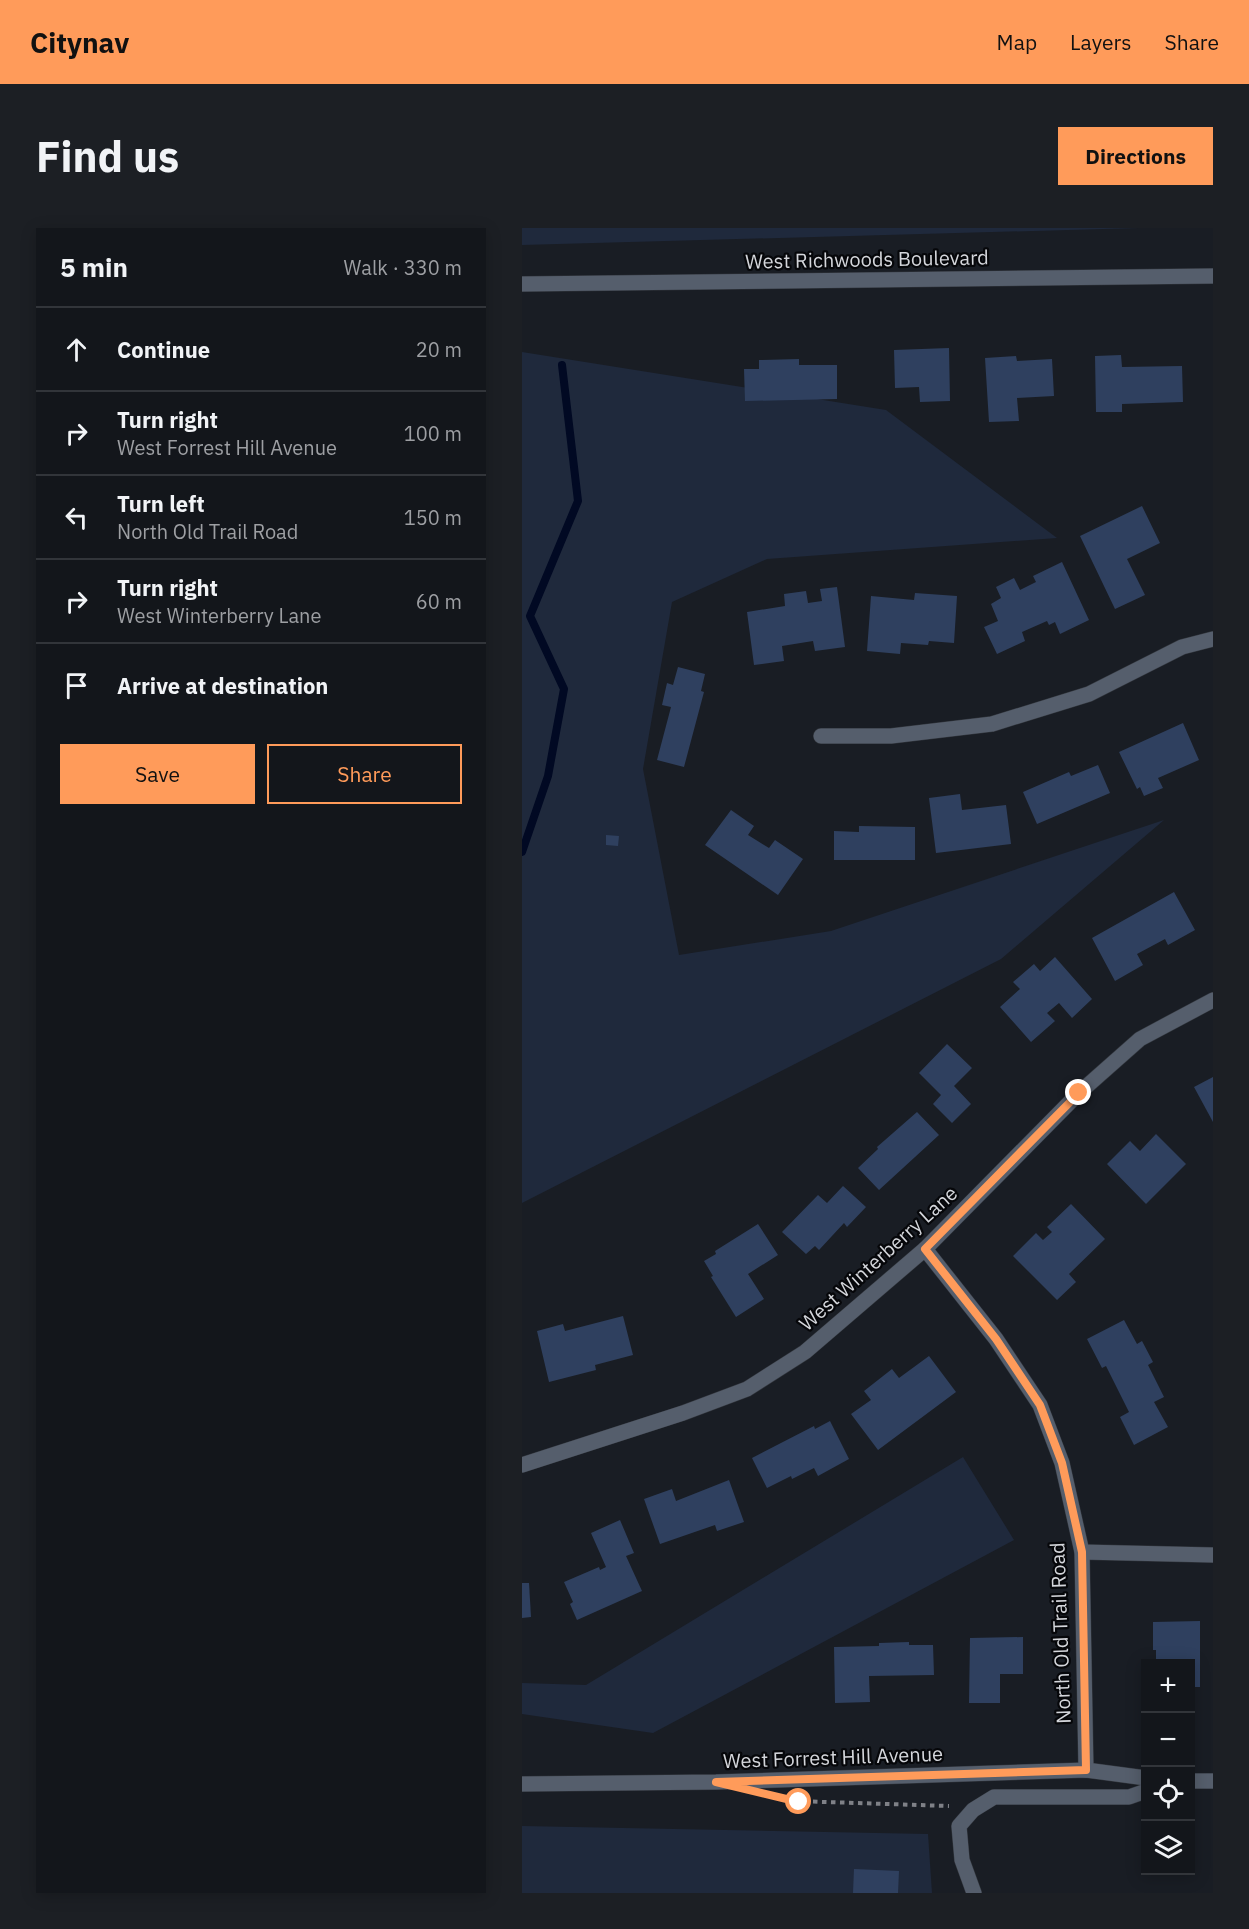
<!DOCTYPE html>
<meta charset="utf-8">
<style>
:root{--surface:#13161b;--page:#1c1f24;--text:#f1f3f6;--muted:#9d9fa3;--line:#32353a;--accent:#ff9b5a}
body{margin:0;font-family:"IBM Plex Sans",sans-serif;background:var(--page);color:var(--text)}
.controls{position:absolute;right:18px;bottom:18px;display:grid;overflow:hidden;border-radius:0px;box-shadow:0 3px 15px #0003}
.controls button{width:54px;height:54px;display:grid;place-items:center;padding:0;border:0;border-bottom:2px solid var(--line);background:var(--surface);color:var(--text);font:30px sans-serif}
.stop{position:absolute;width:18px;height:18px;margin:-14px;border:4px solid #ff9b5a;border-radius:50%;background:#fff}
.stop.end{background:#ff9b5a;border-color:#fff;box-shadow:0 2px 6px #0008}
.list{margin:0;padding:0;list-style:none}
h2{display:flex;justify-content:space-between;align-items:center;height:78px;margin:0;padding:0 24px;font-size:26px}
h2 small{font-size:20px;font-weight:400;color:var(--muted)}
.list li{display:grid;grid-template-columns:39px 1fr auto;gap:18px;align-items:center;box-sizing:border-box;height:84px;padding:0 24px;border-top:2px solid var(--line)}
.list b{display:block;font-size:22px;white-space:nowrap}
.list p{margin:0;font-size:20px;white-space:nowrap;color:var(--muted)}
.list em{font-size:20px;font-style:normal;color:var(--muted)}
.actions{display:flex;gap:12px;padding:18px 24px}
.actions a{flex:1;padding:14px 0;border:2px solid var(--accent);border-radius:0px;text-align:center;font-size:21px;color:var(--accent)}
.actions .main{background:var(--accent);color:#111}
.icon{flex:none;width:33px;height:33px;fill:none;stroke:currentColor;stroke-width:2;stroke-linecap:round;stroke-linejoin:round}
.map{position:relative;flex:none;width:691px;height:1665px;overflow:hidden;border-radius:0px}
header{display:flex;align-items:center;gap:36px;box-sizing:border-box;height:84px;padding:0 30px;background:var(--accent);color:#111}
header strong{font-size:28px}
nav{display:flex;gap:33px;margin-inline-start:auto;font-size:21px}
.intro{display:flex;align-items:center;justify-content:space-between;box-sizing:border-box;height:144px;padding:0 36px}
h1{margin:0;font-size:42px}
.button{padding:15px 27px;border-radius:0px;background:var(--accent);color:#111;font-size:21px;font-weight:700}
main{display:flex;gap:36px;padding:0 36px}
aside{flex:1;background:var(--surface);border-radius:0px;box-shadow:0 3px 15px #0003}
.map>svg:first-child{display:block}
.green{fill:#1f293c}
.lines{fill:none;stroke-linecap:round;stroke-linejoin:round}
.stream{stroke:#010923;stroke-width:8}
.building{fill:#2f405f}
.minor-casing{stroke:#33373e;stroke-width:16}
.path{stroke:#7f8187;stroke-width:4;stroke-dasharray:4.5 4.5;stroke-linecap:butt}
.minor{stroke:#555e6c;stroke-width:15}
.route{stroke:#ff9b5a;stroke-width:8}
.labels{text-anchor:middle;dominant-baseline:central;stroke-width:4.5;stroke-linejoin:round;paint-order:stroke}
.street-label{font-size:20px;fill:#d4d6db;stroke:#06070a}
</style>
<header>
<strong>Citynav</strong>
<nav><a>Map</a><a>Layers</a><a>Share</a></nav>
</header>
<div class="intro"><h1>Find us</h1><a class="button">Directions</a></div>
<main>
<aside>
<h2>5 min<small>Walk · 330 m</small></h2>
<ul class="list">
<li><svg class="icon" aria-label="ahead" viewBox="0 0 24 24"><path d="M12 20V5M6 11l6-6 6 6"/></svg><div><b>Continue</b></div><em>20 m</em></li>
<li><svg class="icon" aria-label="right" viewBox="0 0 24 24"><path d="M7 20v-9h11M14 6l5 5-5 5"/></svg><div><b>Turn right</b><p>West Forrest Hill Avenue</p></div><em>100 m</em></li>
<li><svg class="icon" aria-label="left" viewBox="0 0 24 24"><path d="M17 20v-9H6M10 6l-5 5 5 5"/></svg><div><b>Turn left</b><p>North Old Trail Road</p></div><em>150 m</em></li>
<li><svg class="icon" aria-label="right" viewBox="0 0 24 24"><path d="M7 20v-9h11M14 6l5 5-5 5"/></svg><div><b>Turn right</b><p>West Winterberry Lane</p></div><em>60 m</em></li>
<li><svg class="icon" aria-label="arrive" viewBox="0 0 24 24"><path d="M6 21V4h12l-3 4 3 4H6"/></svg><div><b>Arrive at destination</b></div></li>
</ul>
<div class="actions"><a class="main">Save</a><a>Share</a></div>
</aside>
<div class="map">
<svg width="691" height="1665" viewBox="0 0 691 1665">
<rect width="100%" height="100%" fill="#191d24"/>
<g class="green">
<polygon points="0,0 617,0 0,17"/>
<polygon points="0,124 364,182 535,310 245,331 150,374 121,541 157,727 309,703 642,592 479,731 0,975"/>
<polygon points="441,1229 492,1312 131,1505 0,1486 0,1455 64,1457"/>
<polygon points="0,1598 406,1606 410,1665 0,1665"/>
</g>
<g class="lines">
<polyline class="stream" points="0,624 26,548 42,461 8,388 56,273 40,137"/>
</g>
<g class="building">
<polygon points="427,120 428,173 398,174 397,159 373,160 372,122"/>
<polygon points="599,127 600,139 660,138 661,174 600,176 600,184 574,184 573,128"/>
<polygon points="494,128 495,133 530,131 532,168 495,170 497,193 467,194 463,130"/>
<polygon points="277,131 277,137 315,137 315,171 223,173 222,141 237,141 237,132"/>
<polygon points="620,278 638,315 605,331 623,367 593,381 558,308"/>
<polygon points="540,334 567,392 538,406 533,394 527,397 525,393 500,404 503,413 475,426 462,399 476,393 469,376 479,370 474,359 492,350 498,362 514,354 511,348"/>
<polygon points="315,359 323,419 293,423 291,413 260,418 262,433 232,437 225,384 263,378 262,366 284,363 286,375 300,373 298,361"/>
<polygon points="393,365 435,368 432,415 407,413 406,417 379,415 378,426 345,423 349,368 392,372"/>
<polygon points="156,439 183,446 179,463 182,464 162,539 135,532 149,479 140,477 145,455 151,457"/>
<polygon points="661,495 677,532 636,550 641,560 622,568 618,559 615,561 597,524"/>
<polygon points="576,537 588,565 515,596 501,564 547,544 549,548"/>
<polygon points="438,566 440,582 484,577 489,616 414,625 407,570"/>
<polygon points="209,582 232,598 226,607 247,620 253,612 281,631 256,667 183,617"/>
<polygon points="337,598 393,599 393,632 312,632 312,603 337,604"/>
<polygon points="84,607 97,608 96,618 84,617"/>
<polygon points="652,664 673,702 646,717 643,711 615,726 621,737 593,753 570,710"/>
<polygon points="533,729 570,771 550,790 537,775 525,785 533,793 509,814 478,779 498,761 491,754 512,736 518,743"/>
<polygon points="425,816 450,840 432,858 449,876 430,895 411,876 419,867 397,845"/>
<polygon points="691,849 691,894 672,859"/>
<polygon points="395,884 417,907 357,962 336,940 356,921 355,919"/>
<polygon points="634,906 664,936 624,976 585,936 608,913 618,923"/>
<polygon points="321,958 344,979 325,999 322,995 297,1022 293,1018 284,1026 260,1004 296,967 305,975"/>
<polygon points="549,976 583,1011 547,1046 554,1054 535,1072 491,1028 514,1005 521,1012 530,1004 525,999"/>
<polygon points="236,996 256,1027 226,1046 242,1071 214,1089 189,1049 191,1048 182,1033 194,1026 193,1023"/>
<polygon points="101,1088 111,1127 73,1137 74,1142 27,1154 15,1103 41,1096 43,1103"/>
<polygon points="602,1092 615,1116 620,1113 631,1134 626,1137 642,1169 632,1174 646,1199 612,1217 598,1189 607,1184 584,1138 580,1140 565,1111"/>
<polygon points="407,1128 434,1164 356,1222 329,1186 349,1172 342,1163 370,1141 377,1150"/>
<polygon points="308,1193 327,1231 296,1248 292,1240 270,1251 269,1248 245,1260 230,1230 292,1198 293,1201"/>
<polygon points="207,1252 222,1294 195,1303 193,1297 138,1316 122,1271 150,1261 154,1273"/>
<polygon points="98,1292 112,1325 104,1328 120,1363 55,1392 48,1376 51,1374 42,1354 77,1339 78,1342 84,1339 69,1305"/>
<polygon points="0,1355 7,1355 9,1389 0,1390"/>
<polygon points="678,1393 678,1459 668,1459 668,1436 634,1436 634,1422 631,1422 631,1394"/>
<polygon points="501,1409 501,1446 478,1446 478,1475 447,1475 448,1410"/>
<polygon points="387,1414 387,1417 411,1417 412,1447 347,1448 348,1474 313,1475 312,1419 357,1418 357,1415"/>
<polygon points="332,1641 377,1643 376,1665 331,1665"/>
</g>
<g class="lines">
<g class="minor-casing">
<g id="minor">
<polyline points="0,56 691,48"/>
<polyline points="299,508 369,508 470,496 567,466 660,419 691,411"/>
<polyline points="403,1021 474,1111 518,1177 540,1235 560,1324 564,1542"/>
<polyline points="0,1237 161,1185 225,1161 283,1124 403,1021 557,865 618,811 691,772"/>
<polyline points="560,1324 691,1327"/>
<polyline points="668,1553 691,1553"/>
<polyline points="0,1556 194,1554 564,1542 624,1550"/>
<polyline points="452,1665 440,1632 437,1598 451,1582 472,1569 607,1569 624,1563"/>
</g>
</g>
<polyline class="path" points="273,1573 427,1578"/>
<use href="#minor" class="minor"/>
</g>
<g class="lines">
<polyline class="route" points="277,1574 194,1554 564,1542 560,1324 540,1235 518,1177 474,1111 403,1021 557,865"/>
</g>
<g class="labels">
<g class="street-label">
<text transform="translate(345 31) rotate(-1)">West Richwoods Boulevard</text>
<text transform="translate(356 1030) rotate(-42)">West Winterberry Lane</text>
<text transform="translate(538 1405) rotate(-92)">North Old Trail Road</text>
<text transform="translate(311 1529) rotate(-2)">West Forrest Hill Avenue</text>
</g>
</g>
</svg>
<div class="controls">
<button>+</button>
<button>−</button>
<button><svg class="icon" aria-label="locate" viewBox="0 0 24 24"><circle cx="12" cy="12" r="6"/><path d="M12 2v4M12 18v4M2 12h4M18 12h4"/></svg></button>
<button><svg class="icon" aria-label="layers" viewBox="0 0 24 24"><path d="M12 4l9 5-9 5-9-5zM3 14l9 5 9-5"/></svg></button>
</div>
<div class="stop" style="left:277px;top:1574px"></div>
<div class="stop end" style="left:557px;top:865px"></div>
</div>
</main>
